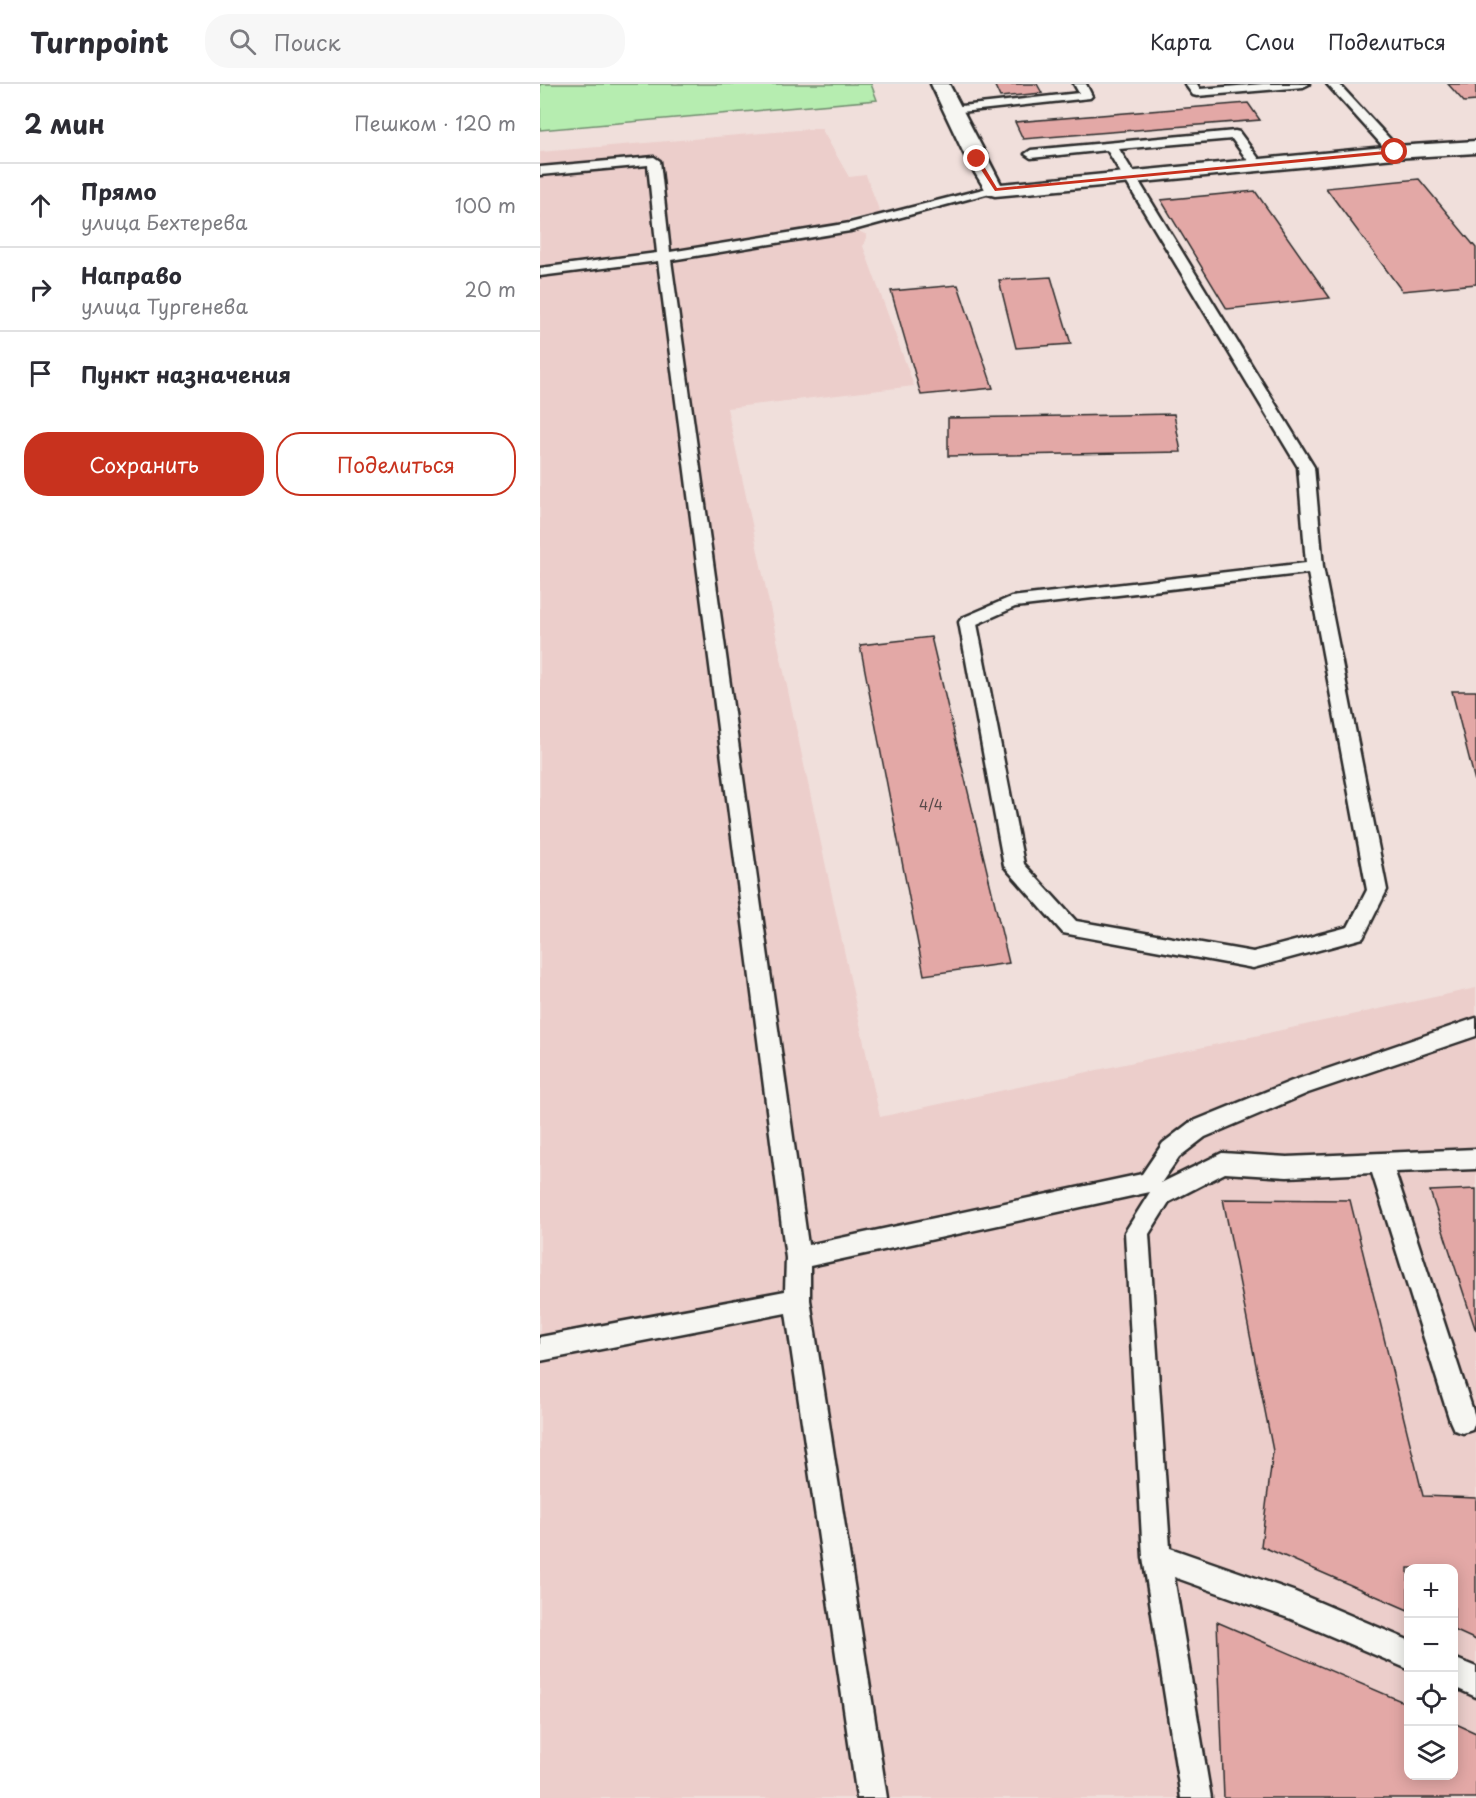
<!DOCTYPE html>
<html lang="ru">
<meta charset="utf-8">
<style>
:root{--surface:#fff;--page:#f7f7f7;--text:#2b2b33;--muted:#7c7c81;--line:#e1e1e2;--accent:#c8321e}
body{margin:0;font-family:"Playpen Sans",sans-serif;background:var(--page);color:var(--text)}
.controls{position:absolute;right:18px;bottom:18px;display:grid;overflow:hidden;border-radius:12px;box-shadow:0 3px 15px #0003}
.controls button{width:54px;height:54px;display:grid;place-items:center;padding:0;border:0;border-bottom:2px solid var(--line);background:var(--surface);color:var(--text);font:30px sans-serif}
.stop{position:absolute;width:18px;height:18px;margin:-14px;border:4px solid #c8321e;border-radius:50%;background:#fff}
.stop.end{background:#c8321e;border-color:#fff;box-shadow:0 2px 6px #0008}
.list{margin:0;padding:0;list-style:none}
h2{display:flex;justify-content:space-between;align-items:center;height:78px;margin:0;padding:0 24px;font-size:26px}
h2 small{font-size:20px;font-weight:400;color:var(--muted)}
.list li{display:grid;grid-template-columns:39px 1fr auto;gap:18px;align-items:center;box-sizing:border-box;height:84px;padding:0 24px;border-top:2px solid var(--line)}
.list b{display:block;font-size:22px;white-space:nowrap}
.list p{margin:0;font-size:20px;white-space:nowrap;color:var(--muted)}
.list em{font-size:20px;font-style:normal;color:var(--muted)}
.actions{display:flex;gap:12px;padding:18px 24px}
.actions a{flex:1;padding:14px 0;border:2px solid var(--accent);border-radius:24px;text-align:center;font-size:21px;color:var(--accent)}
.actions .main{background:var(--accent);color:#fff}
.icon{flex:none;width:33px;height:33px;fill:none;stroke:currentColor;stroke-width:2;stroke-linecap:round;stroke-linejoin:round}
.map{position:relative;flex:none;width:936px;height:1714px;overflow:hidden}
header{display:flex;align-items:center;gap:36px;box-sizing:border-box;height:84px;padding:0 30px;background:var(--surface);border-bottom:2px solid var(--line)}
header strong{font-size:28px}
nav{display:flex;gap:33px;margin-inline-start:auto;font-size:21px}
.search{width:420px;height:54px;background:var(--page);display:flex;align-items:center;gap:15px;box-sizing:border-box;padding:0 21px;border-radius:24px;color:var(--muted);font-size:22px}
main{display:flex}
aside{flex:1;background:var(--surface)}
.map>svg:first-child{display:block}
.built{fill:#eccecb;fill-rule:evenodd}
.green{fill:#b6edb0;stroke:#708c6e;stroke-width:1.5}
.building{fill:#e3a8a6;stroke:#2b2b2b;stroke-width:1.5}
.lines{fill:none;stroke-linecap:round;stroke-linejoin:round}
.lane-casing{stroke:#2b2b2b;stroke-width:5}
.street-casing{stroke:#2b2b2b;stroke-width:5}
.lane{fill:#f6f6f2;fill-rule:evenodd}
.street{fill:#f6f6f2;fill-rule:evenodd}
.route{fill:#c8321e}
.labels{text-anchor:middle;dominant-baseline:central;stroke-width:4.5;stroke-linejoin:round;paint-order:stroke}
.number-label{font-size:14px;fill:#594a4a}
</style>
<header>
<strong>Turnpoint</strong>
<div class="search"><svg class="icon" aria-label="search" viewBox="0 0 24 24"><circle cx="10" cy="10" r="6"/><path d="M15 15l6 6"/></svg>Поиск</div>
<nav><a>Карта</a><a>Слои</a><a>Поделиться</a></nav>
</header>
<main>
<aside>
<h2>2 мин<small>Пешком · 120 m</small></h2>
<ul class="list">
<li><svg class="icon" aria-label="ahead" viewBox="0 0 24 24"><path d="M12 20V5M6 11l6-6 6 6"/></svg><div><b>Прямо</b><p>улица Бехтерева</p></div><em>100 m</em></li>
<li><svg class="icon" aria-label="right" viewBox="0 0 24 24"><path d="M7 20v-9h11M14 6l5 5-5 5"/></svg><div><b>Направо</b><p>улица Тургенева</p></div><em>20 m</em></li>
<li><svg class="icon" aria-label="arrive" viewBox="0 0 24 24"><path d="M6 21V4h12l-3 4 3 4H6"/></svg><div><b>Пункт назначения</b></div></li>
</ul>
<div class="actions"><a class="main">Сохранить</a><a>Поделиться</a></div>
</aside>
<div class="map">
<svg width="936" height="1714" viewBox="0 0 936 1714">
<rect width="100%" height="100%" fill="#f0dfdb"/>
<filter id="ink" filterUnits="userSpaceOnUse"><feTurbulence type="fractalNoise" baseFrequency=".0167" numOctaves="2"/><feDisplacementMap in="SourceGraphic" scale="12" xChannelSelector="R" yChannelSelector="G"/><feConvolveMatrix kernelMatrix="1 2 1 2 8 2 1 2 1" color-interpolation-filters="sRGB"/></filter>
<g filter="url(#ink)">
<path class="built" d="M281,44L309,93L326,91L341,131L309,134L310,143L327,151L323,162L374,302L187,324L340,1033L936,904V1714H0V68ZM868,1484H914V1692H868Z"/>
<polygon class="green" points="0,0 331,0 337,16 0,46"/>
<g class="building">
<polygon points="454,0 497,0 502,9 460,13"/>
<polygon points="908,0 936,0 936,17 924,18"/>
<polygon points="708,19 720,36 483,55 475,38"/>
<polygon points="879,95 936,164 936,200 862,207 786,104"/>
<polygon points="715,107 790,214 687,225 621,116"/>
<polygon points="511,193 531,260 476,264 459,196"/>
<polygon points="418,201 453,304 381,311 351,207"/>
<polygon points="634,330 641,368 408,372 408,334"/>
<polygon points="391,553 469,879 384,891 320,561"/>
<polygon points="912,607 936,607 936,701"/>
<polygon points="936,1105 936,1247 890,1107"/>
<polygon points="683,1115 810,1116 883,1412 936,1414 936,1556 914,1546 914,1484 868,1484 868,1526 721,1462 733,1367"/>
<polygon points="677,1538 868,1620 868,1692 914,1692 914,1639 936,1649 936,1714 684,1714"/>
</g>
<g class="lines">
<g class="lane-casing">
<g id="lane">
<polygon points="534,0 546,0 552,12 550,14 412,29 406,26 412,23 539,9"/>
<polygon points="645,0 657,0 660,5 723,0 769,0 763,3 657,12 653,11"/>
<polygon points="787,0 799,0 859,65 859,71 851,71"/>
<path d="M695,47L699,48L722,79V85H714L692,55L579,65L774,383L783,483L847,806L823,854L713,884L523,849L464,782L419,538L422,534L471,513L766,479L758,383L567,66L491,74L485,70L491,66ZM768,489L827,806L808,843L713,868L536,837L484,780L437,540L475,523Z"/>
<polygon points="114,73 120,77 130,168 310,139 455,102 461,106 310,147 131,176 268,1161 602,1090 623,1059 649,1039 752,997 936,934 936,952 768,1009 665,1053 639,1073 621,1099 682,1069 747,1073 936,1065 936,1085 855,1088 936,1336 932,1346 923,1349 914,1346 910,1337 832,1089 747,1093 685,1089 629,1118 609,1150 630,1464 753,1507 868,1556 868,1585 751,1535 634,1493 671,1714 641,1714 603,1473 585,1148 610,1108 270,1182 270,1216 347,1714 317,1714 246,1229 0,1277 0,1253 245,1207 246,1174 118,177 0,192 0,184 117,169 108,81 0,91 0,83"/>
<polygon points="914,1574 936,1583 936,1613 914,1603"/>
</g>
</g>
<g class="street-casing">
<polygon id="street" points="391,0 409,0 461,100 855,62 936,57 936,69 855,74 455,112 448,110 427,76"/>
</g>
<use href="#lane" class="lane"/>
<use href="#street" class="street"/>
</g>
</g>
<polygon class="route" points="855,66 857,69 455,107 434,75 439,74 457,104"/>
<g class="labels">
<g class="number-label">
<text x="391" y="720">4/4</text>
</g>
</g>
</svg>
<div class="controls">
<button>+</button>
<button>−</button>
<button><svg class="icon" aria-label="locate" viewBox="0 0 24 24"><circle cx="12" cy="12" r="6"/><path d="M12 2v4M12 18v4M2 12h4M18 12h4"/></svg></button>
<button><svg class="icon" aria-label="layers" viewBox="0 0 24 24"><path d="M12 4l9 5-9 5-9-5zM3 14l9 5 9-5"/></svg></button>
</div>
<div class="stop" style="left:855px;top:68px"></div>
<div class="stop end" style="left:437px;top:75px"></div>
</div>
</main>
